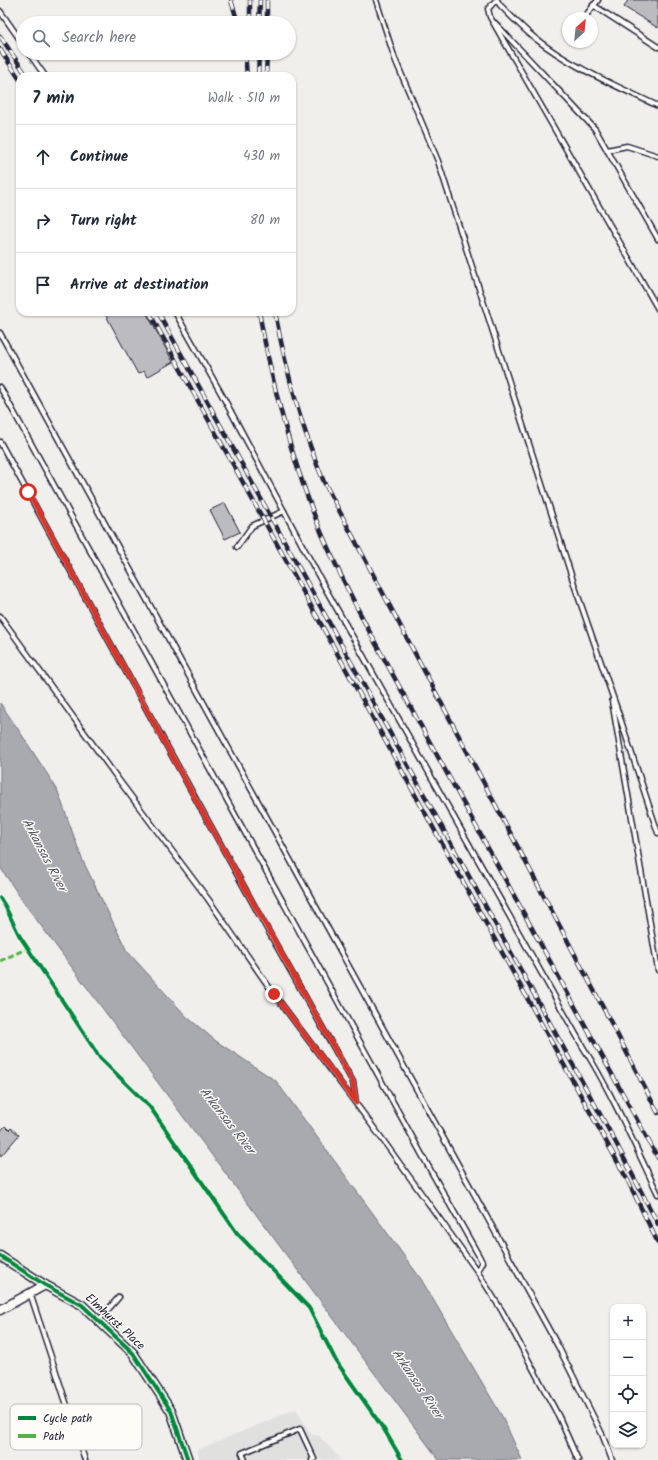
<!DOCTYPE html>
<meta charset="utf-8">
<style>
:root{--surface:#fff;--page:#f2f2f3;--text:#1f2937;--muted:#747a83;--line:#e0e1e3}
body{margin:0;font-family:Kalam,sans-serif;background:var(--page);color:var(--text)}
.controls{position:absolute;right:12px;bottom:12px;display:grid;overflow:hidden;border-radius:8px;box-shadow:0 1px 3px #0004}
.controls button{width:36px;height:36px;display:grid;place-items:center;padding:0;border:0;border-bottom:1px solid var(--line);background:var(--surface);color:var(--text);font:20px sans-serif}
.compass{position:absolute;left:562px;top:12px;width:36px;height:36px;border-radius:50%;background:var(--surface);box-shadow:0 1px 3px #0004;rotate:27deg}
.stop{position:absolute;width:12px;height:12px;margin:-9px;border:3px solid #d93025;border-radius:50%;background:#fff}
.stop.end{background:#d93025;border-color:#fff;box-shadow:0 1px 4px #0008}
.list{margin:0;padding:0;list-style:none}
h2{display:flex;justify-content:space-between;align-items:center;height:52px;margin:0;padding:0 16px;font-size:17px}
h2 small{font-size:13px;font-weight:400;color:var(--muted)}
.list li{display:grid;grid-template-columns:26px 1fr auto;gap:12px;align-items:center;box-sizing:border-box;height:64px;padding:0 16px;border-top:1px solid var(--line)}
.list b{display:block;font-size:15px;white-space:nowrap}
.list em{font-size:13px;font-style:normal;color:var(--muted)}
.icon{flex:none;width:22px;height:22px;fill:none;stroke:currentColor;stroke-width:2;stroke-linecap:round;stroke-linejoin:round}
.map{position:relative;flex:none;width:658px;height:1460px;overflow:hidden}
.search{position:absolute;background:var(--surface);box-shadow:0 1px 3px #0004;left:16px;top:16px;width:280px;height:44px;display:flex;align-items:center;gap:10px;box-sizing:border-box;padding:0 14px;border-radius:22px;color:var(--muted);font-size:15px}
.panel{position:absolute;background:var(--surface);box-shadow:0 1px 3px #0004;left:16px;top:72px;width:280px;height:244px;border-radius:12px}
.map>svg:first-child{display:block}
.built{fill:#e0e0df}
.water{fill:#a9a9b0;stroke:#737381}
.building{fill:#bcbcc0;stroke:#22223b}
.lines{fill:none;stroke-linecap:round;stroke-linejoin:round}
.service-casing{stroke:#22223b;stroke-width:7}
.minor-casing{stroke:#22223b;stroke-width:11}
.service{stroke:#fdfcf7;stroke-width:4}
.minor{stroke:#fdfcf7;stroke-width:8}
.rail-casing{stroke:#22223b;stroke-width:4.5}
.rail{stroke:#fdfcf7;stroke-width:3;stroke-dasharray:9;stroke-linecap:butt}
.quiet{stroke:#55b146;stroke-width:3;stroke-dasharray:6 3;stroke-linecap:butt}
.cycleway-casing{stroke:#fdfcf7;stroke-width:6}
.cycleway{stroke:#00873e;stroke-width:4}
.route{stroke:#d93025;stroke-width:5}
.labels{text-anchor:middle;dominant-baseline:central;stroke-width:3;stroke-linejoin:round;paint-order:stroke}
.street-label{font-size:12px;fill:#22223b;stroke:#fdfcf7}
.water-label{font-size:13px;font-style:italic;fill:#58586a;stroke:#fdfcf7}
.key{fill:#fdfcf7;stroke:#bbbbbf;stroke-width:1}
.key-label{font-size:11px;fill:#22223b}
</style>
<div class="map">
<svg width="658" height="1460" viewBox="0 0 658 1460">
<rect width="100%" height="100%" fill="#f0efec"/>
<filter id="ink" filterUnits="userSpaceOnUse"><feTurbulence type="fractalNoise" baseFrequency=".025" numOctaves="2"/><feDisplacementMap in="SourceGraphic" scale="8" xChannelSelector="R" yChannelSelector="G"/><feConvolveMatrix kernelMatrix="1 2 1 2 8 2 1 2 1" color-interpolation-filters="sRGB"/></filter>
<g filter="url(#ink)">
<polygon class="built" points="296,1409 311,1434 319,1436 341,1460 200,1460 197,1450"/>
<polygon class="water" points="0,703 18,729 57,789 82,859 127,951 187,1017 216,1041 276,1081 421,1279 503,1418 522,1460 439,1460 24,903 0,867"/>
<g class="building">
<polygon points="628,0 658,0 658,28 624,7"/>
<polygon points="104,312 146,312 173,362 147,377 144,371 138,374"/>
<polygon points="225,503 240,532 225,539 210,510"/>
<polygon points="5,1126 9,1130 11,1128 19,1135 0,1157 0,1132"/>
</g>
<g class="lines">
<g class="service-casing">
<g id="service">
<polyline points="376,0 395,59 438,161 576,590 616,706 658,833"/>
<polyline points="496,0 488,9 490,17 658,309"/>
<path d="M497,0L500,5C512,17 523,29 536,39C573,68 617,86 658,106"/>
<polyline points="593,5 658,47"/>
<polyline points="0,11 23,44"/>
<polyline points="584,18 598,0"/>
<polyline points="495,23 595,129 658,239"/>
<polyline points="29,53 45,76"/>
<polyline points="607,150 627,146 658,156"/>
<path d="M175,312L222,395L324,586L583,1047C612,1093 634,1144 658,1194"/>
<polyline points="0,333 559,1348 602,1434 612,1460"/>
<polyline points="0,387 432,1173 479,1256 482,1262 477,1271"/>
<polyline points="0,442 266,927 353,1082 356,1103"/>
<polyline points="237,547 252,526 284,511"/>
<polyline points="0,616 118,779 208,899 274,994 380,1136 477,1271 502,1311 559,1417 578,1460"/>
<polyline points="612,701 658,970"/>
<polyline points="30,1293 85,1460"/>
<polyline points="99,1320 119,1297"/>
<polyline points="245,1460 242,1453 300,1429 314,1459 312,1460"/>
</g>
</g>
<g class="minor-casing">
<g id="minor">
<polyline points="0,1256 45,1285 82,1305 133,1353 171,1411 188,1460"/>
<polyline points="0,1310 45,1285"/>
</g>
</g>
<use href="#service" class="service"/>
<use href="#minor" class="minor"/>
<g class="rail-casing">
<g id="rail">
<polyline points="231,0 238,23"/>
<polyline points="267,0 267,23"/>
<polyline points="250,23 250,0"/>
<polyline points="259,23 260,0"/>
<polyline points="0,36 27,76"/>
<polyline points="0,49 20,80"/>
<polyline points="245,53 247,76"/>
<polyline points="258,76 259,53"/>
<polyline points="266,76 267,53"/>
<polyline points="149,312 628,1181 658,1243"/>
<polyline points="158,312 616,1143 658,1224"/>
<path d="M259,312C273,388 292,463 322,534C338,572 357,608 376,644L658,1158"/>
<path d="M275,312C286,371 301,427 324,482L616,1032L658,1113"/>
</g>
</g>
<use href="#rail" class="rail"/>
<polyline class="quiet" points="0,961 28,948"/>
<g class="cycleway-casing">
<g id="cycleway">
<polyline points="0,898 5,906 19,935 100,1058 150,1107 237,1233 309,1308 336,1361 385,1431 402,1460"/>
<polyline points="0,1256 45,1285 82,1305 133,1353 171,1411 188,1460"/>
</g>
</g>
<use href="#cycleway" class="cycleway"/>
</g>
</g>
<g class="lines" filter="url(#ink)">
<polyline class="route" points="28,492 196,800 353,1082 356,1103 274,994"/>
</g>
<g class="labels">
<g class="street-label">
<text transform="translate(115 1322) rotate(43)">Elmhurst Place</text>
</g>
<g class="water-label">
<text transform="translate(44 855) rotate(62)">Arkansas River</text>
<text transform="translate(227 1121) rotate(52)">Arkansas River</text>
<text transform="translate(417 1384) rotate(56)">Arkansas River</text>
</g>
</g>
<rect x="10" y="1404" width="132" height="46" rx="6" class="key"/>
<rect x="18" y="1416" width="18" height="4" fill="#00873e"/>
<rect x="18" y="1434" width="18" height="4" fill="#55b146"/>
<g class="key-label">
<text x="43" y="1422">Cycle path</text>
<text x="43" y="1440">Path</text>
</g>
</svg>
<div class="controls">
<button>+</button>
<button>−</button>
<button><svg class="icon" aria-label="locate" viewBox="0 0 24 24"><circle cx="12" cy="12" r="6"/><path d="M12 2v4M12 18v4M2 12h4M18 12h4"/></svg></button>
<button><svg class="icon" aria-label="layers" viewBox="0 0 24 24"><path d="M12 4l9 5-9 5-9-5zM3 14l9 5 9-5"/></svg></button>
</div>
<svg class="compass" viewBox="-18 -18 36 36"><path d="M0-13l5 13h-10z" fill="#e53935"/><path d="M0 13l5-13h-10z" fill="#747a83"/></svg>
<div class="stop" style="left:28px;top:492px"></div>
<div class="stop end" style="left:274px;top:994px"></div>
<div class="search"><svg class="icon" aria-label="search" viewBox="0 0 24 24"><circle cx="10" cy="10" r="6"/><path d="M15 15l6 6"/></svg>Search here</div>
<section class="panel">
<h2>7 min<small>Walk · 510 m</small></h2>
<ul class="list">
<li><svg class="icon" aria-label="ahead" viewBox="0 0 24 24"><path d="M12 20V5M6 11l6-6 6 6"/></svg><div><b>Continue</b></div><em>430 m</em></li>
<li><svg class="icon" aria-label="right" viewBox="0 0 24 24"><path d="M7 20v-9h11M14 6l5 5-5 5"/></svg><div><b>Turn right</b></div><em>80 m</em></li>
<li><svg class="icon" aria-label="arrive" viewBox="0 0 24 24"><path d="M6 21V4h12l-3 4 3 4H6"/></svg><div><b>Arrive at destination</b></div></li>
</ul>
</section>
</div>
